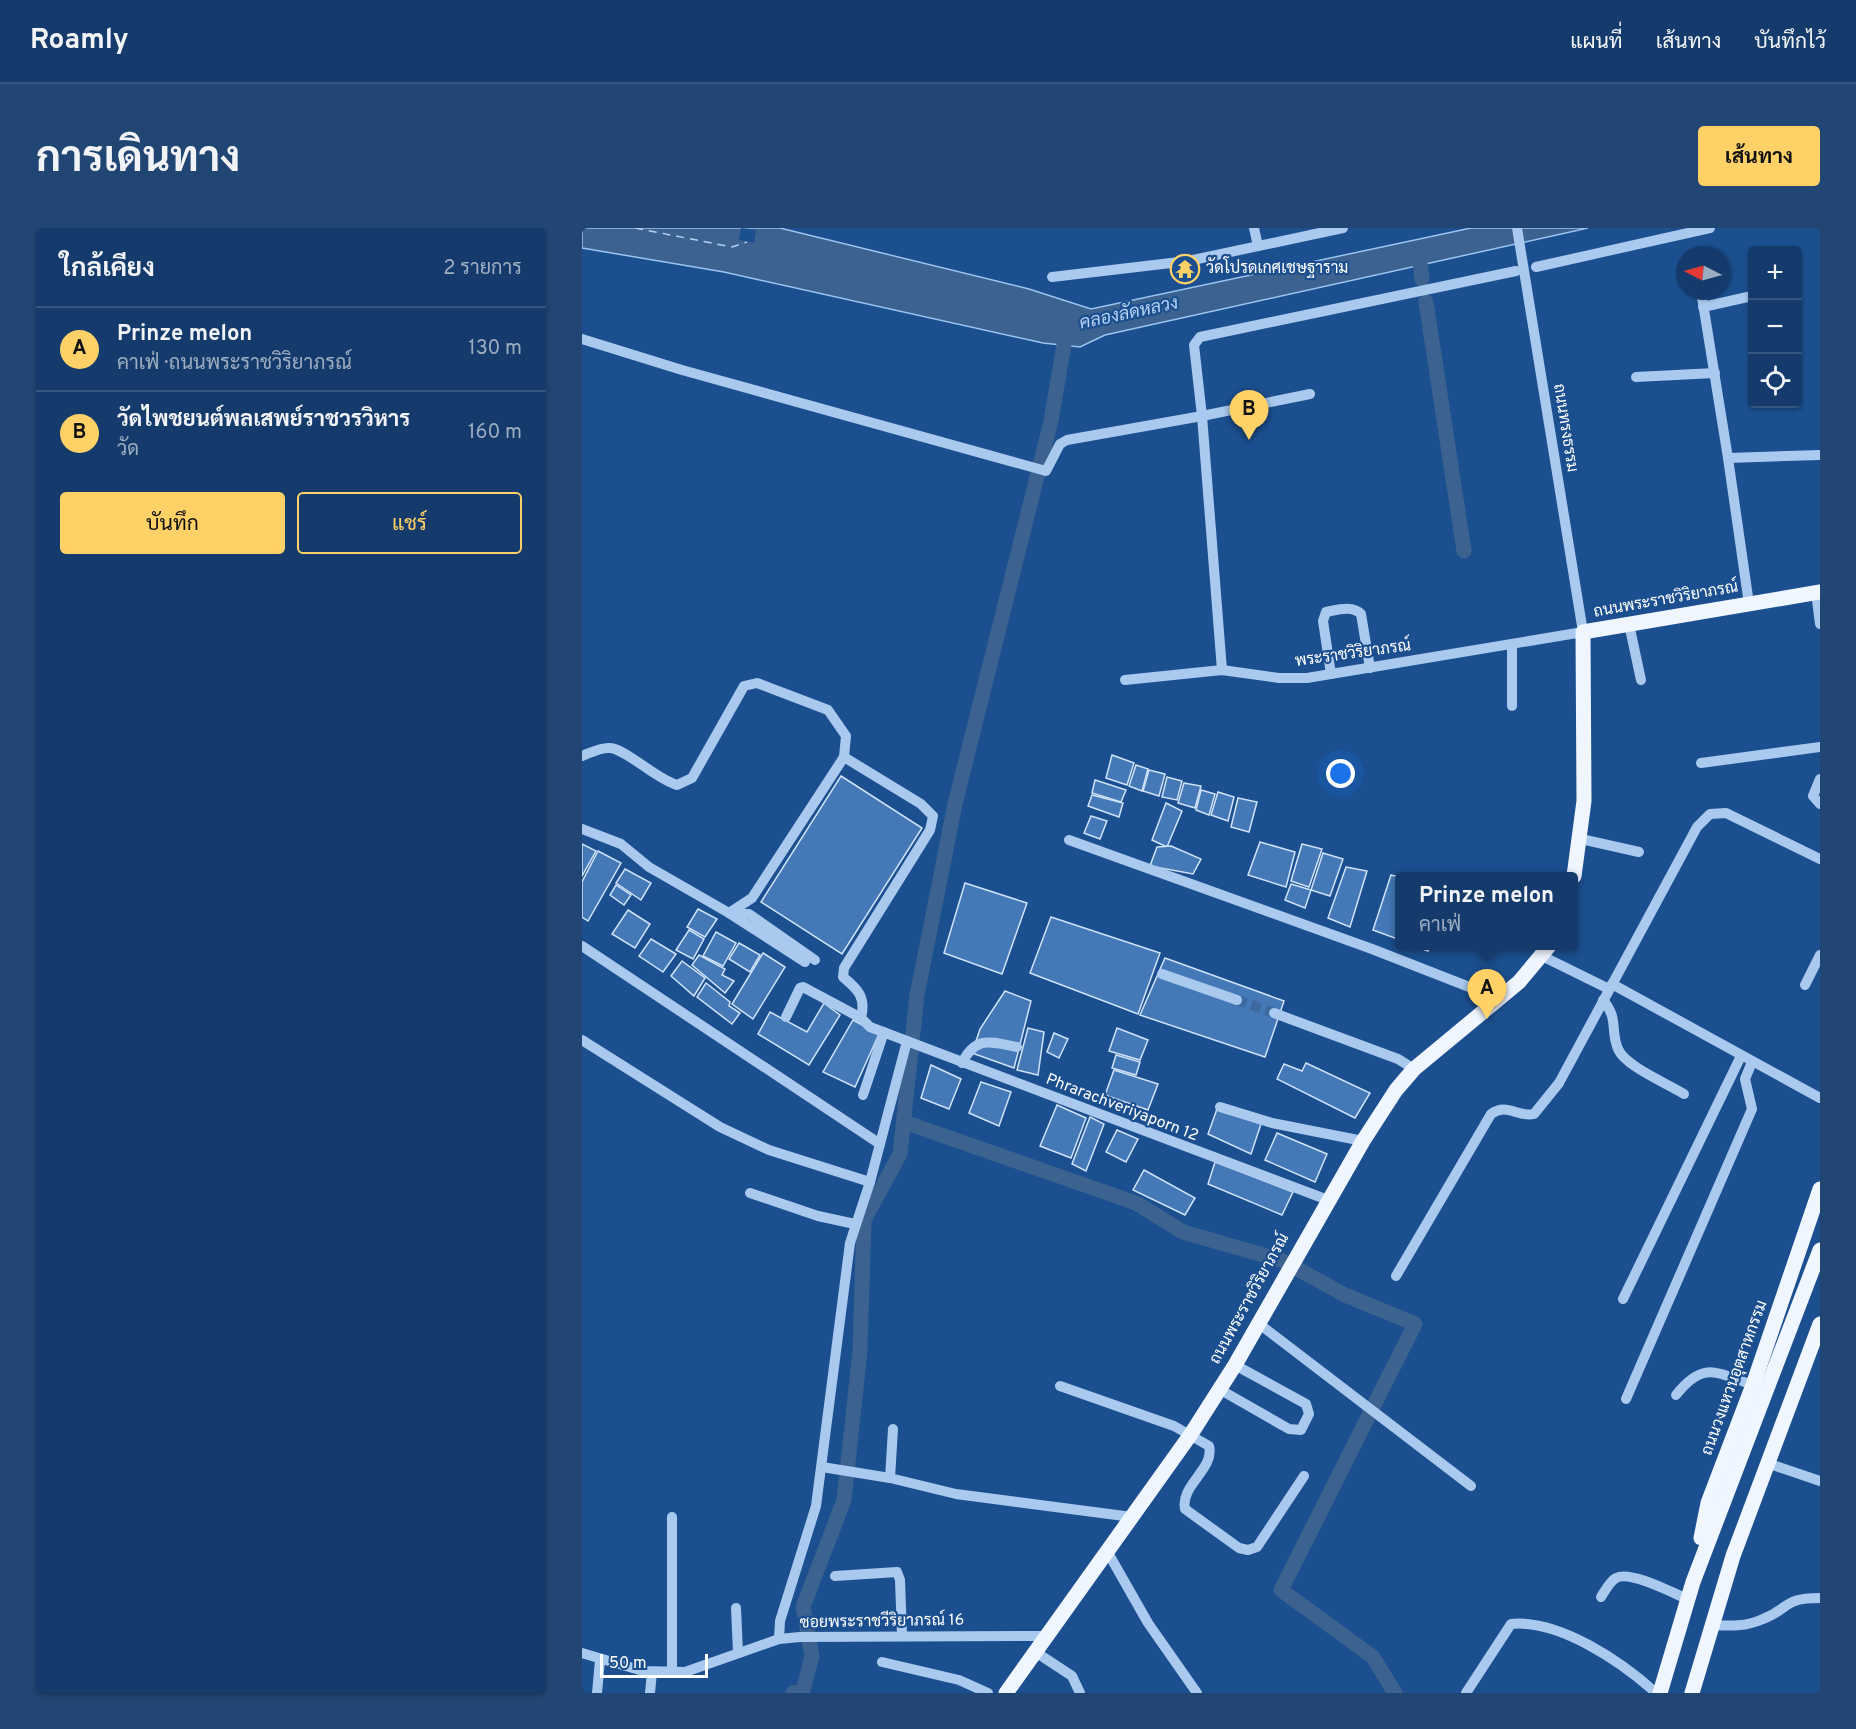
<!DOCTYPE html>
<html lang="th">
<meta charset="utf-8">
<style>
:root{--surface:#143b6b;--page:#214673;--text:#f1f3f6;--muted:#9dadc1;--line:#33557e;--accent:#ffd166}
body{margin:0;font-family:Overpass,Sarabun,sans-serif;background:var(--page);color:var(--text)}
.controls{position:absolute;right:18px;top:18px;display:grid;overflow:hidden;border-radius:6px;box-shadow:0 2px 4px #0004}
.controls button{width:54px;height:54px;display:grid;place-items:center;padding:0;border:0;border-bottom:2px solid var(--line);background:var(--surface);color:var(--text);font:30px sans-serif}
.compass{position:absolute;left:1094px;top:18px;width:54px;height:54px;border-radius:50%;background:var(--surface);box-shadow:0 2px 4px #0004;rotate:276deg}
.scale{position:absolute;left:18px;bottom:15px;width:108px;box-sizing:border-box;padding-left:6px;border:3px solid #fff;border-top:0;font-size:16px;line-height:21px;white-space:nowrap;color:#fff;-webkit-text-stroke:4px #1b4f8f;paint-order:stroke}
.you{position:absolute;left:759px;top:546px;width:21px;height:21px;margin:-15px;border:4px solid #fff;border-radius:50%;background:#1a73e8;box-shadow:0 0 0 9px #1a73e833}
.badge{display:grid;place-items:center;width:39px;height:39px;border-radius:50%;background:var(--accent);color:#111;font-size:20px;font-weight:700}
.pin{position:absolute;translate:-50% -50px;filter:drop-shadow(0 2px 3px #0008)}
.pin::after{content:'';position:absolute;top:32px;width:21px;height:18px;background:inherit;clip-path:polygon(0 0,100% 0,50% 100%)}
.popup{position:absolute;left:813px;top:644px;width:183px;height:78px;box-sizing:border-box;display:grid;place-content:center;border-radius:6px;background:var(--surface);filter:drop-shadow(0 2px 4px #0005);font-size:20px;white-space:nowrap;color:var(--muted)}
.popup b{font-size:22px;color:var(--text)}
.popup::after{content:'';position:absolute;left:50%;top:100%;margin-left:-12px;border:12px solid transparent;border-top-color:var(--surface)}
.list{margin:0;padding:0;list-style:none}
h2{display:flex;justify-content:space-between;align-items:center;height:78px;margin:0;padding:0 24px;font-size:26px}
h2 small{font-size:20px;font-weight:400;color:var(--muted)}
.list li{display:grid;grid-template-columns:39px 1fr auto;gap:18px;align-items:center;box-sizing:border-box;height:84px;padding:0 24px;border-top:2px solid var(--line)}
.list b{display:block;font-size:22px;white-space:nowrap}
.list p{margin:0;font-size:20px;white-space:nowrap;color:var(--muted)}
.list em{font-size:20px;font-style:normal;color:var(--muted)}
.actions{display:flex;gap:12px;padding:18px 24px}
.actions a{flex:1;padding:14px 0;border:2px solid var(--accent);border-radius:6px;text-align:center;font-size:21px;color:var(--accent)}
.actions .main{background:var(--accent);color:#111}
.icon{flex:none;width:33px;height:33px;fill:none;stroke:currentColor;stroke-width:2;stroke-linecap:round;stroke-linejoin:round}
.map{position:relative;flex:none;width:1238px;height:1465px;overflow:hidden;border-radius:6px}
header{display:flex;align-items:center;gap:36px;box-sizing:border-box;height:84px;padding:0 30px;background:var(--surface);border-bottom:2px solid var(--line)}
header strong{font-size:28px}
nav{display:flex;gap:33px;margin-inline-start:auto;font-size:21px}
.intro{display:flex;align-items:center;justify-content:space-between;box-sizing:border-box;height:144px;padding:0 36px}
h1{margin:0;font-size:42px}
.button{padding:15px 27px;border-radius:6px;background:var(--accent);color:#111;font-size:21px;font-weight:700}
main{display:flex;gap:36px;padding:0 36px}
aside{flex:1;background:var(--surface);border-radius:6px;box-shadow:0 2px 4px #0004}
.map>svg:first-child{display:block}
.water{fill:#3c6290;stroke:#9cc4f0;stroke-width:1.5}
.pier{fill:#1b4f8f}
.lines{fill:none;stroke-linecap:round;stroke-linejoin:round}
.canal{stroke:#3c6290;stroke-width:15}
.ferry{stroke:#b5d3f5;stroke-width:1.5;stroke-dasharray:8 6;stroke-linecap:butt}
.building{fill:#4478b7;stroke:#cfe3fa;stroke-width:1.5}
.minor-tunnel{stroke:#3d69a0;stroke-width:10;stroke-dasharray:10 5;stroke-linecap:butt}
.minor{stroke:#a9c9ee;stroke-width:10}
.major{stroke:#f0f6ff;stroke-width:15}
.labels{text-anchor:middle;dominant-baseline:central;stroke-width:4.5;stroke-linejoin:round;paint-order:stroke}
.poi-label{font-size:16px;fill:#fff;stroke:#1b4f8f;text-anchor:start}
.street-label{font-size:16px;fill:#fff;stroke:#1b4f8f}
.water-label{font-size:18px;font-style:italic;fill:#b5d3f5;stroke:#1b4f8f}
</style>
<header>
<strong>Roamly</strong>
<nav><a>แผนที่</a><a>เส้นทาง</a><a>บันทึกไว้</a></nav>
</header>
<div class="intro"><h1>การเดินทาง</h1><a class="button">เส้นทาง</a></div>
<main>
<aside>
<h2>ใกล้เคียง<small>2 รายการ</small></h2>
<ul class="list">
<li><span class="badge">A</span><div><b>Prinze melon</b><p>คาเฟ่ · ถนนพระราชวิริยาภรณ์</p></div><em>130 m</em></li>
<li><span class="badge">B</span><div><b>วัดไพชยนต์พลเสพย์ราชวรวิหาร</b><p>วัด</p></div><em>160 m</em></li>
</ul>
<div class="actions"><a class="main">บันทึก</a><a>แชร์</a></div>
</aside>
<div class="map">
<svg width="1238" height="1465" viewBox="0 0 1238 1465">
<rect width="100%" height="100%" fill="#1b4f8f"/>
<polygon class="water" points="0,0 198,0 447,61 509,81 889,0 1006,0 523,107 498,119 461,115 142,44 0,20"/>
<polygon class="pier" points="159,0 174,2 172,15 157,12"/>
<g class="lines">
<g class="canal">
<polyline points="837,26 840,51"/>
<polyline points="844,74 882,323"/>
<polyline points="322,894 554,975 601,1004 699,1032 763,1067 833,1096 699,1362 791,1429 813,1465"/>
<polyline points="211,1465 221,1463 230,1428 221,1379 262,1272 278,1123 282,992 318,926 335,767 373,576 469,193 485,99"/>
</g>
<polyline class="ferry" points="53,0 150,19 165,14"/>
</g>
<g class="building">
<polygon points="530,527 552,535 545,557 524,550"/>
<polygon points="554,537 566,541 560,563 547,558"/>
<polygon points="567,542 583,546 577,568 561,563"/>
<polygon points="259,548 340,600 260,726 179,674"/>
<polygon points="585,549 600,553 595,572 580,569"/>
<polygon points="513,552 544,562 539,574 510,565"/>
<polygon points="602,555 619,558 613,580 596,575"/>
<polygon points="619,562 633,566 627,587 614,582"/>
<polygon points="636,564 652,569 646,593 629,587"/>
<polygon points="510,567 541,575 537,589 506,578"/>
<polygon points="656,570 675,574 667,604 649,599"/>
<polygon points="584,575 600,583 585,619 570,612"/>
<polygon points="509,588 525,593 518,611 502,605"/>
<polygon points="678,614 713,624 704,659 666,647"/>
<polygon points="0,616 14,623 0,648"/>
<polygon points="720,616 740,621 727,659 709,653"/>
<polygon points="589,618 619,631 611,646 568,638 575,619"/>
<polygon points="16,623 39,635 6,693 0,689 0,654"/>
<polygon points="741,625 761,631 748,668 729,662"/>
<polygon points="764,639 785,643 768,699 746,690"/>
<polygon points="43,641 69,655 59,672 34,655"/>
<polygon points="809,647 818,649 818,712 791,702"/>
<polygon points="383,655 445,675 420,746 362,725"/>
<polygon points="709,656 729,662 723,680 703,672"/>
<polygon points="34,657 49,667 42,677 28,667"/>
<polygon points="116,681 135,691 123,709 105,699"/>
<polygon points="46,682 68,696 53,720 30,706"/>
<polygon points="469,689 578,725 556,786 448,745"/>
<polygon points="107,702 122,711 111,731 94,722"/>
<polygon points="134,704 154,715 141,738 121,728"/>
<polygon points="69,711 94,726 81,744 57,728"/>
<polygon points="157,715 178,727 168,744 147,731"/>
<polygon points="832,718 848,718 846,723"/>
<polygon points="181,725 203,739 171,791 150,776"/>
<polygon points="117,727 143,741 140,747 152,753 143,765 110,737"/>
<polygon points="583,730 702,773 683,829 558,787"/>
<polygon points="100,733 123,750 112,768 89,748"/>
<polygon points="124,755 148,774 147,778 158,785 150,796 115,769"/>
<polygon points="423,763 449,773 432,840 390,825 398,801"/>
<polygon points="242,775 258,787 227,837 176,806 188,784 225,804"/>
<polygon points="271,792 297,806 273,859 241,844"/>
<polygon points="446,800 462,804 456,847 435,842"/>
<polygon points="535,800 566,812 558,832 527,823"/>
<polygon points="472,805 486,811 477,830 465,824"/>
<polygon points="534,827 558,834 554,847 530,840"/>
<polygon points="724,835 788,865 773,890 695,851 702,836 720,843"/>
<polygon points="349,837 379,851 367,881 339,870"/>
<polygon points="532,842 576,856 566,882 523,867"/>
<polygon points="399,854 429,864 417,898 387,885"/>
<polygon points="475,877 504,890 489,930 458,918"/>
<polygon points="635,881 679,896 669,926 626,906"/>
<polygon points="508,889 522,896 504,943 490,936"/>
<polygon points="535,902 556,911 544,934 524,924"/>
<polygon points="695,905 745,926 733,954 683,932"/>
<polygon points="633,934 711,964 700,987 626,956"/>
<polygon points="562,942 613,970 603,987 551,962"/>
</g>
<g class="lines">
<polyline class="minor-tunnel" points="655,772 692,785"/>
<g class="minor">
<polyline points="672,0 676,18"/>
<polyline points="1112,25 1113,27"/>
<polyline points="954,39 1128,0"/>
<polyline points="470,49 606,33 761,0"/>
<polyline points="1119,63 1146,230 1167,376"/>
<polyline points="1121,79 1170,68"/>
<polyline points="0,111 100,142 464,243 478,216 485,212 620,188 612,117 618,109 934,43"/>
<polyline points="1054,149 1133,145"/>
<polyline points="1146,230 1238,227"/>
<polyline points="1234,364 1238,396"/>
<polyline points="1047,396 1059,452"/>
<polyline points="640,442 620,188 728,166"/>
<path d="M749,446L741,393L744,384C755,382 770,377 779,386L788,440"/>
<polyline points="543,452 640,442 697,450 725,450 1001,404 935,0"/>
<polyline points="930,478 930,416"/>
<path d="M0,528C8,525 19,519 28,520C44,521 74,551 95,557L110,550L162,458L175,455L246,482L264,508L262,529L170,670L147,685L167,686L233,732"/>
<path d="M262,529L339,576L351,588L348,602L262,740L261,749C277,762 284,770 279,790L288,799L346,821L746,972"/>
<polyline points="1119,535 1238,519"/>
<polyline points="1238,551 1231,568 1238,576"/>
<polyline points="0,601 39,616 67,639 147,685 223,734"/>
<polyline points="999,611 1057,624"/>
<polyline points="487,612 790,721 918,771"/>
<polyline points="0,718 298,916"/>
<polyline points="960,728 1027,761"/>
<polyline points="580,746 655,772"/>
<polyline points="1030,756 1238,870"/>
<polyline points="1223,757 1238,727"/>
<path d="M1021,772C1037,791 1028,802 1036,821C1043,838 1086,856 1102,866"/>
<polyline points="692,785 816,831 832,841"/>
<polyline points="204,789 218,760 221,759 279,790"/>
<polyline points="0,812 138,899 187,922 288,954"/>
<path d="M380,835C394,807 409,814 435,819"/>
<polyline points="281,867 302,804"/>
<polyline points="638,879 690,895 781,913"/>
<polyline points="168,965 236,988 273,996"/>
<path d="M814,1048L909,886C925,874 936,890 952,886L977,855L1115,599L1128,586L1144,585L1238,631"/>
<polyline points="1041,1071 1159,828"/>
<polyline points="676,1095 889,1258"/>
<path d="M478,1158L592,1198L627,1218C633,1241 598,1257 603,1281L657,1320L666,1322L675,1319L722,1248"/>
<polyline points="637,1161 707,1201 719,1202 727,1186 724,1176 653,1137"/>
<path d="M1094,1167C1122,1132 1134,1145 1171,1157"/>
<polyline points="1044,1171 1170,881 1163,851 1170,834"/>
<polyline points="1185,1235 1238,1253"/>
<polyline points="240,1239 308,1250 374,1266 550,1289"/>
<polyline points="308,1250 311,1201"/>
<polyline points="90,1289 90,1445"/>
<polyline points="525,1323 566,1395 615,1465"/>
<polyline points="253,1348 315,1344 318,1352 320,1407"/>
<path d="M1019,1369C1023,1363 1028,1353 1034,1350C1048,1342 1091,1365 1105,1371"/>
<polyline points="154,1380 156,1425"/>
<path d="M1129,1397C1148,1398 1163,1399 1181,1391C1209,1380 1200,1370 1238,1370"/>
<polyline points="197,1411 198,1393 234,1278 268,1015 288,954 325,813"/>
<polyline points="452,1423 490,1448 498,1465"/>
<polyline points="0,1425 61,1443 103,1444 197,1411 218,1409 464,1408"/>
<polyline points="300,1434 377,1452 406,1465"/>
<polyline points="15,1465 18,1432"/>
<polyline points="68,1465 70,1444"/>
<path d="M884,1465L929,1396C977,1391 1040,1434 1074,1465"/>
</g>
<g class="major">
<polyline points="992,648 1002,573 1001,404 1238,364"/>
<polyline points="1119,1310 1126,1275 1171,1157 1238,961"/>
<polyline points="424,1465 609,1206 653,1137 781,913 814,862 832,841 937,754 967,718"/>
<polyline points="1078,1465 1111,1354 1238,1022"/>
<polyline points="1110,1465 1151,1328 1238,1096"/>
</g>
</g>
<defs>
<g id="temple-ring" transform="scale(1.5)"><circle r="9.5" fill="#1b4f8f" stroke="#ffd166" stroke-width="1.5"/><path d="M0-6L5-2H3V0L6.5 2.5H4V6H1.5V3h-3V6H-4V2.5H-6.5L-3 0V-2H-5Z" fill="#ffd166"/></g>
</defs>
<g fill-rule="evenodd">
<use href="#temple-ring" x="603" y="41"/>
</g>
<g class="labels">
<g class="poi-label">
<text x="624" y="41">วัดโปรดเกศเชษฐาราม</text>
</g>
<g class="street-label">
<text transform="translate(983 200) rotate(81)">ถนนทรงธรรม</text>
<text transform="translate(1084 372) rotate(-10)">ถนนพระราชวิริยาภรณ์</text>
<text transform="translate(771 426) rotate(-8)">พระราชวิริยาภรณ์</text>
<text transform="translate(540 880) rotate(21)">Phrarachveriyaporn 12</text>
<text transform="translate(668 1071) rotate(-61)">ถนนพระราชวิริยาภรณ์</text>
<text transform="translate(1153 1150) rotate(-70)">ถนนวงแหวนอุตสาหกรรม</text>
<text transform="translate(300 1394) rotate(-1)">ซอยพระราชวีริยาภรณ์ 16</text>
</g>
<g class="water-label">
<text transform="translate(547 86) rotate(-12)">คลองลัดหลวง</text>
</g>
</g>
</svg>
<div class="controls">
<button>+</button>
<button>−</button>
<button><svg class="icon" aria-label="locate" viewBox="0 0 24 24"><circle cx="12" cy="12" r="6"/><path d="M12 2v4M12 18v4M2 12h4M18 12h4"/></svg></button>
</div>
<svg class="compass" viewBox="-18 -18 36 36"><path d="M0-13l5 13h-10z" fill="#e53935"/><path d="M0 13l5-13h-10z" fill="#9dadc1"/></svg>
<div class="scale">50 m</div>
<div class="you"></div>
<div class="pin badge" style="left:905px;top:791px">A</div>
<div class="popup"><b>Prinze melon</b>คาเฟ่</div>
<div class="pin badge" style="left:667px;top:212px">B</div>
</div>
</main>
